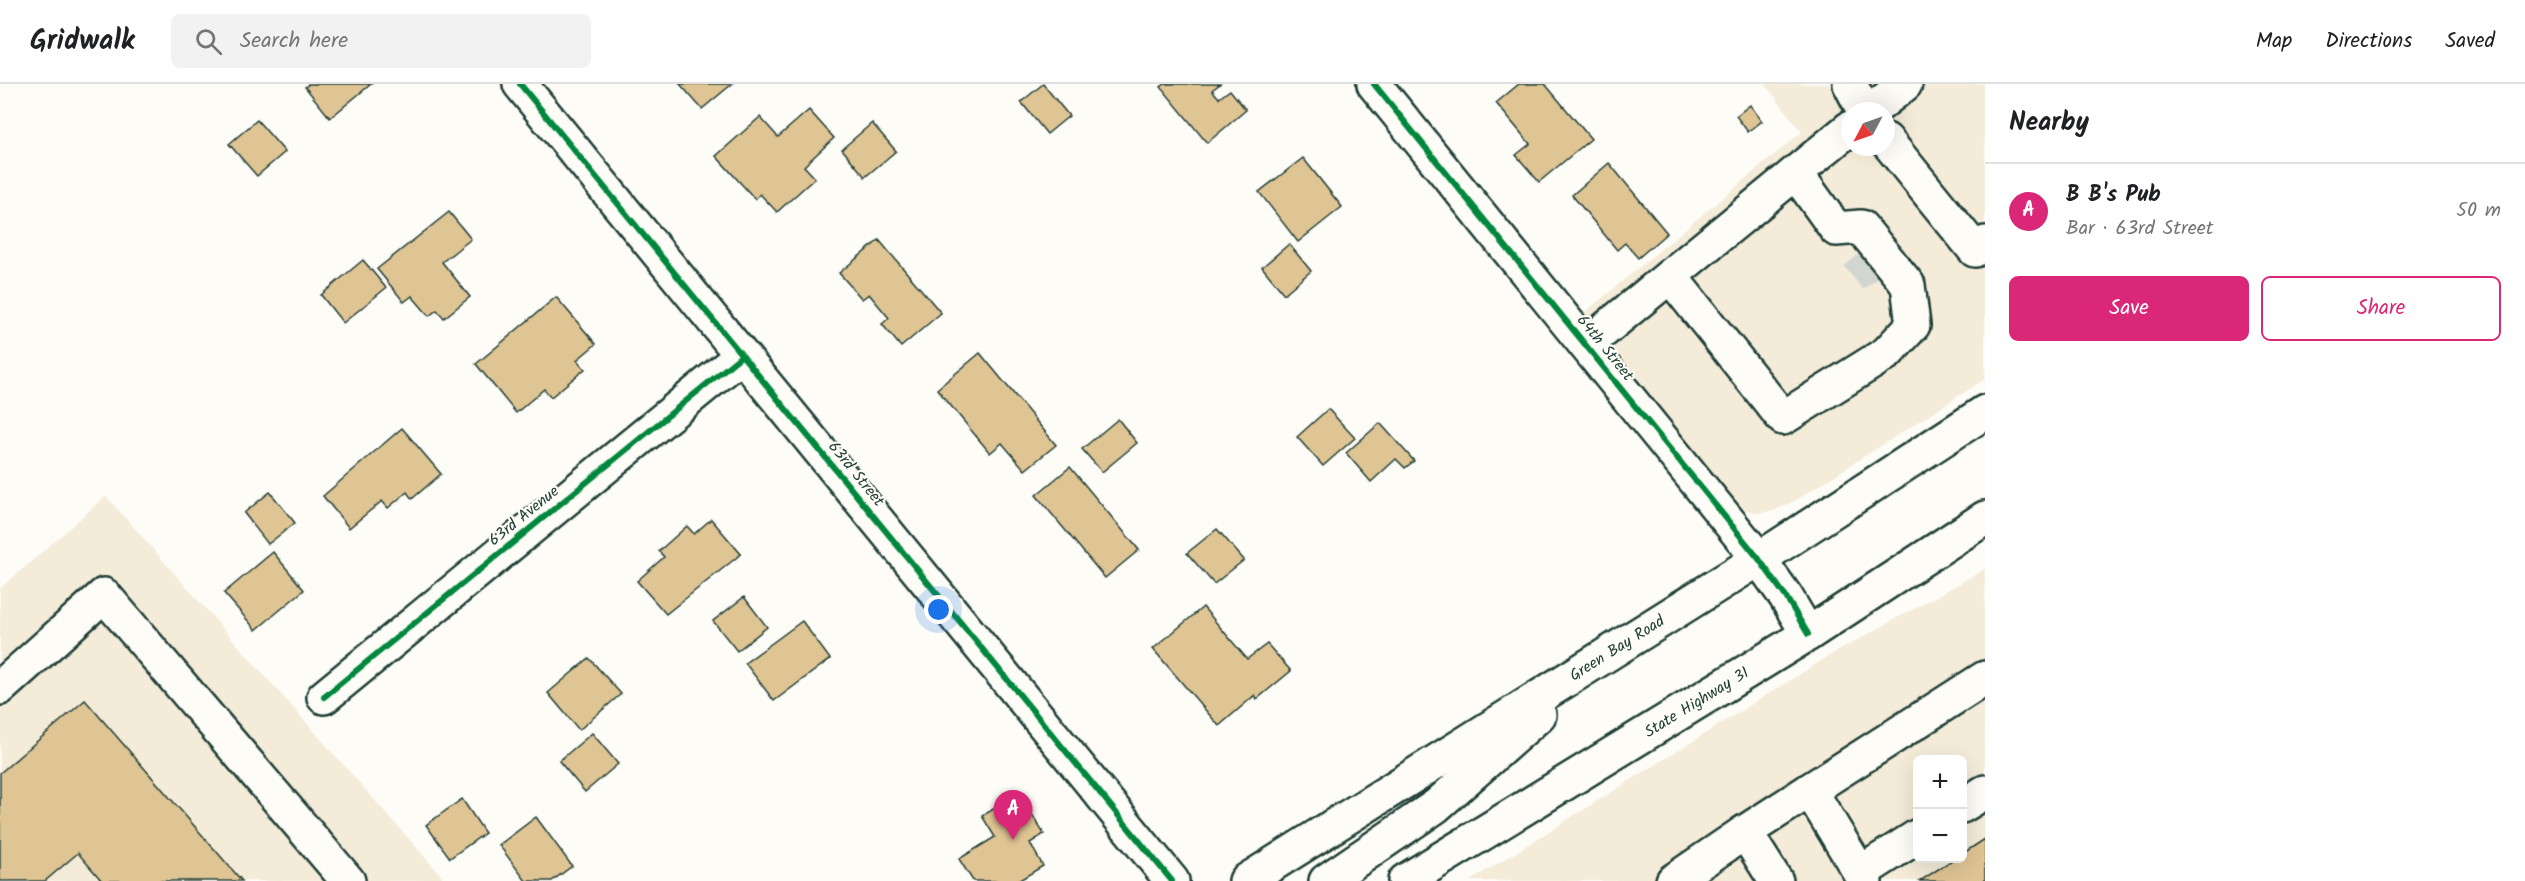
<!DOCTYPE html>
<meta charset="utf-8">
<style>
:root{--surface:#fff;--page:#f2f2f2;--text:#202124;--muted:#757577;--line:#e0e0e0;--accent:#db2777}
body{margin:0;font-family:Kalam,sans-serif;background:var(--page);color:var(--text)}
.controls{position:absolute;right:18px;bottom:18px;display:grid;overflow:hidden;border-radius:9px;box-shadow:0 6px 24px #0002}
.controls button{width:54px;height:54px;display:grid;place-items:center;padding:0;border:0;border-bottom:2px solid var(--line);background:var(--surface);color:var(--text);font:30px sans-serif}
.compass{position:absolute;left:1841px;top:18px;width:54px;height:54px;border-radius:50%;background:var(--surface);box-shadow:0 6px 24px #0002;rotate:229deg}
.you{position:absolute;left:939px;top:526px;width:21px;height:21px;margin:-15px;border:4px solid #fff;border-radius:50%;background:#1a73e8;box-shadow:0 0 0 9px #1a73e833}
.badge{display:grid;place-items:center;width:39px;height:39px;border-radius:50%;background:var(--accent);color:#fff;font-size:20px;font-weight:700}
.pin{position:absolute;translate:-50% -50px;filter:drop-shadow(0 2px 3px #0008)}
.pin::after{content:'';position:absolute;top:32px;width:21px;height:18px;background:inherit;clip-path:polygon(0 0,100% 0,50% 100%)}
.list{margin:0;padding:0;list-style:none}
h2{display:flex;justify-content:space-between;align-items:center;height:78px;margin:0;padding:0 24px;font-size:26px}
h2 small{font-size:20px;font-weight:400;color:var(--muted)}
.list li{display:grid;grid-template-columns:39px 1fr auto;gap:18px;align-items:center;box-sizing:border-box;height:96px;padding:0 24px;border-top:2px solid var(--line)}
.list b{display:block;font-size:22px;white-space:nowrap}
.list p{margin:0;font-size:20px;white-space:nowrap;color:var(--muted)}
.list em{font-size:20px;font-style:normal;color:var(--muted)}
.actions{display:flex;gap:12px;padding:18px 24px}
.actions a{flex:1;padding:14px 0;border:2px solid var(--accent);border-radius:9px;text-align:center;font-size:21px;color:var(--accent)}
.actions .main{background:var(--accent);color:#fff}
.icon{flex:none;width:33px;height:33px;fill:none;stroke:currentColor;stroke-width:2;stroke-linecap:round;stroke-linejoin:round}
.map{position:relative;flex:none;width:1985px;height:797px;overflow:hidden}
header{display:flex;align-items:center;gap:36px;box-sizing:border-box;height:84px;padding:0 30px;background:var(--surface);border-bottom:2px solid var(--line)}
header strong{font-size:28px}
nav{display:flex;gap:33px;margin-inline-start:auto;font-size:21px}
.search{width:420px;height:54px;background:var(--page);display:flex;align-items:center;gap:15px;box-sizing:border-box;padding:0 21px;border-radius:9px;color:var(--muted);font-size:22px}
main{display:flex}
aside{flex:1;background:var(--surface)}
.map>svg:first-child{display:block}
.built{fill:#f4ebd9;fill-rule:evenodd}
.building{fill:#dfc494;stroke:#1f3d34;stroke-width:1.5}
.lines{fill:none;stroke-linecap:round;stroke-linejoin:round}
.minor-tunnel{stroke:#d1d6d0;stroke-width:33;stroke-dasharray:33 16;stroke-linecap:butt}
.minor-casing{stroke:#1f3d34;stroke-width:38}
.major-casing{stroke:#1f3d34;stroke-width:38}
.minor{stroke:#fdfcf7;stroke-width:33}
.major{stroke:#fdfcf7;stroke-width:33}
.cycleway-casing{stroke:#fdfcf7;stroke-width:10}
.cycleway{stroke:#00873e;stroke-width:6}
.labels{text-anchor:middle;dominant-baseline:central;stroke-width:4.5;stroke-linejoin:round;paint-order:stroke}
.street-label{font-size:16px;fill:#1f3d34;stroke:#fdfcf7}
</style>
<header>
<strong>Gridwalk</strong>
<div class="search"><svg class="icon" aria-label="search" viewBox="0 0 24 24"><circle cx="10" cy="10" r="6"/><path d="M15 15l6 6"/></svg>Search here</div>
<nav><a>Map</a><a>Directions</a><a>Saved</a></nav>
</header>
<main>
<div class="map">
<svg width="1985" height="797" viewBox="0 0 1985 797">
<rect width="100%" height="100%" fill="#fdfcf7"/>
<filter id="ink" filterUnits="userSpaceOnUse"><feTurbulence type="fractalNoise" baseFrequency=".0167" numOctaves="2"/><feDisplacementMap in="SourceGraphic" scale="12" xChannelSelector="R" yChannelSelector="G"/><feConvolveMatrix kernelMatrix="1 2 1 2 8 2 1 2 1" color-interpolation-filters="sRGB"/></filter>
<g filter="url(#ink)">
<g class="built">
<path d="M1765,0H1985V295L1796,416L1773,427L1758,429L1744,425L1731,413L1583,230L1802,48ZM1850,27H1886V63H1850Z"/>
<polygon points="106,412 446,797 0,797 0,505"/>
<path d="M1985,485V797H1470L1829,572ZM1918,676H1962V774H1918Z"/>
</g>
<g class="building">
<polygon points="309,0 371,0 330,34 305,3"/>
<polygon points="680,0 732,0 702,25"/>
<polygon points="1043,0 1069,32 1047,50 1021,18"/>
<polygon points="1165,0 1220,0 1212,6 1219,14 1230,6 1246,26 1207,59 1161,3"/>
<polygon points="1519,0 1545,0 1591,55 1539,98 1516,71 1530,60 1496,19"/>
<polygon points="1750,21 1762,37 1748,48 1736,32"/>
<polygon points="809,26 834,54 804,82 815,94 777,128 760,110 755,115 716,72 760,33 778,53"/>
<polygon points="257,36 285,68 257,92 229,60"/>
<polygon points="872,39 896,67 865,93 842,65"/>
<polygon points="1303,74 1342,123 1298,158 1259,108"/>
<polygon points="1609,79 1667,149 1638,174 1625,159 1617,166 1572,111"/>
<polygon points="449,128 471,155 442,178 470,213 444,234 437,226 429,232 412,212 404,218 377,185"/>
<polygon points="879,156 941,229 901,263 882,240 889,234 869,210 862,215 839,189"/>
<polygon points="1289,160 1311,187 1284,210 1262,183"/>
<polygon points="363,176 386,204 343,239 321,211"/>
<polygon points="556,213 596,260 577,276 585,285 551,313 544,305 516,329 476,280"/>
<polygon points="980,269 1056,361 1025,386 1002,359 990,369 937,305"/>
<polygon points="1328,325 1355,354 1323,382 1297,353"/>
<polygon points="1118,335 1137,359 1102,388 1082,365"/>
<polygon points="1380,339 1414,377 1405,384 1396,375 1371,398 1346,369"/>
<polygon points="402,344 441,390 412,415 407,408 388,424 382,417 349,444 323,412"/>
<polygon points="1070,383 1139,466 1105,494 1036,411"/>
<polygon points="270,408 295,439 268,460 244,429"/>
<polygon points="711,435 741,470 666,530 637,497 664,473 659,467 687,442 694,450"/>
<polygon points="1217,445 1244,476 1214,500 1187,469"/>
<polygon points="273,468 304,506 256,546 224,509"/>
<polygon points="744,513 767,543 737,567 713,537"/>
<polygon points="1203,523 1247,575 1267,560 1291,587 1257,615 1255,611 1219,642 1153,565"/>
<polygon points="802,537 830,575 774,617 745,579"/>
<polygon points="589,574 621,610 579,646 548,609"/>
<polygon points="85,616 242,797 102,797 78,769 45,797 0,797 0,689"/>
<polygon points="592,649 618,680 585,708 559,677"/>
<polygon points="1019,709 1044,750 1030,759 1043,782 1018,797 973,797 959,775 995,753 982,732"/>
<polygon points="462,715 485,749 450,774 426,741"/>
<polygon points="536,733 572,782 552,797 526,797 499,761"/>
<polygon points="1985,755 1985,797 1920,797 1955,774 1962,774 1962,770"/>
</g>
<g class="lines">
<polyline class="minor-tunnel" points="1857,172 1876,195"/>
<g class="minor-casing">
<g id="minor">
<polyline points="520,0 1172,797"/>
<polyline points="1374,0 1759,475 1786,513 1808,550"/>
<polyline points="1850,0 1864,27"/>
<polyline points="1871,27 1905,0"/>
<polyline points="1886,56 1975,166 1985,159"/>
<polyline points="1670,192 1783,334 1887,269 1913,241 1908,201 1861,143 1836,145 1796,89"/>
<polyline points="1586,261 1850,44"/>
<polyline points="0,604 104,511 348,797"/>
<polyline points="324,613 741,272"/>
<polyline points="1810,706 1985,594"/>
<polyline points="1962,722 1985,708"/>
<polyline points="1745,748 1810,706 1865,797"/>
<polyline points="1860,789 1918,752"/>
<polyline points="1673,797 1745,748 1776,797"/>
</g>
</g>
<g class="major-casing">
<g id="major">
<path id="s1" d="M1246,797L1759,475L1985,328"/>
<polyline points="1326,797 1436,722 1539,631"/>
<path id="s2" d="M1405,797L1808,550L1985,434"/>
</g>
</g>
<use href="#minor" class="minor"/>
<use href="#major" class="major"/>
<g class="cycleway-casing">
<g id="cycleway">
<polyline points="520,0 1172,797"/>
<polyline points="1374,0 1759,475 1786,513 1808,550"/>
<polyline points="324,613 741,272"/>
</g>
</g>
<use href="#cycleway" class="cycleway"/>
</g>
</g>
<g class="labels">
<g class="street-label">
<text transform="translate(1605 264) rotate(51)">64th Street</text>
<text transform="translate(856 390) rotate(51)">63rd Street</text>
<text transform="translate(524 432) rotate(-39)">63rd Avenue</text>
<text stroke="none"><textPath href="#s1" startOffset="438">Green Bay Road</textPath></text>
<text stroke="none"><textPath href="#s2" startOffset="342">State Highway 31</textPath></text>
</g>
</g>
</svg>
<div class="controls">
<button>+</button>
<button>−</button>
</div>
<svg class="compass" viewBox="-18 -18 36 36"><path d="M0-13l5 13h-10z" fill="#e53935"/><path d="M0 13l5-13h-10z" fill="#757577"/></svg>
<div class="you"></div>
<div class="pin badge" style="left:1013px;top:756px">A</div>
</div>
<aside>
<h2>Nearby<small></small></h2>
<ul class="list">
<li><span class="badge">A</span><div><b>B B's Pub</b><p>Bar · 63rd Street</p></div><em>50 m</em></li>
</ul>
<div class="actions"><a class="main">Save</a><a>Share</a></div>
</aside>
</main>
